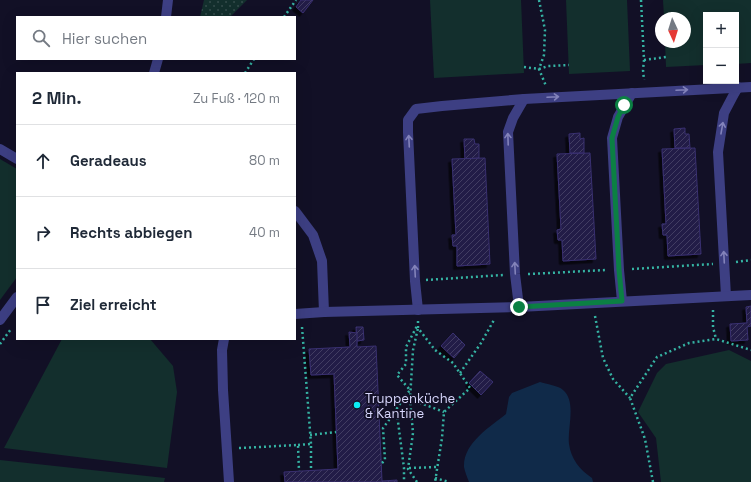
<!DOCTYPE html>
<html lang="de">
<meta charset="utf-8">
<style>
:root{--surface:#fff;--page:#f2f2f3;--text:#1f2937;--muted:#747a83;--line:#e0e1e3}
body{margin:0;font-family:"Space Grotesk",sans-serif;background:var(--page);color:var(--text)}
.controls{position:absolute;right:12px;top:12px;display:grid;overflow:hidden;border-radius:0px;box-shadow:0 4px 16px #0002}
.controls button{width:36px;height:36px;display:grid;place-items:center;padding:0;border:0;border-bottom:1px solid var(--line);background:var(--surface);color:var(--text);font:20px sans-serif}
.compass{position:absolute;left:655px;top:12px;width:36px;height:36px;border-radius:50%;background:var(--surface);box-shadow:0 4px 16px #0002;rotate:176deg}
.stop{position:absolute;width:12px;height:12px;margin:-9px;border:3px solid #0b8043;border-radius:50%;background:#fff}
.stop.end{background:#0b8043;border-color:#fff;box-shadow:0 1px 4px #0008}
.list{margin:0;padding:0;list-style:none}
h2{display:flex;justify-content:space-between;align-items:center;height:52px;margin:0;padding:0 16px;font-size:17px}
h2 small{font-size:13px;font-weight:400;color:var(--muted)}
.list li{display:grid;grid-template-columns:26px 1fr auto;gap:12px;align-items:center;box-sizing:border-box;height:72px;padding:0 16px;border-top:1px solid var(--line)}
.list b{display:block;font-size:15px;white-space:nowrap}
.list em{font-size:13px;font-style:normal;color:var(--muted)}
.icon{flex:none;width:22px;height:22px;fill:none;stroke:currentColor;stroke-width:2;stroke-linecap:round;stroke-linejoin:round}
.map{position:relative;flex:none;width:751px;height:482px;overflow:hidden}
.search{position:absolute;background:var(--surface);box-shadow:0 4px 16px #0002;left:16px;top:16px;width:280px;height:44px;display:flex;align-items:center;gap:10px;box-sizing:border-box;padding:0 14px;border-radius:0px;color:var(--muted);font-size:15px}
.panel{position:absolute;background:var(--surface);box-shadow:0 4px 16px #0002;left:16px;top:72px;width:280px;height:268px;border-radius:0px}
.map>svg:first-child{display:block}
.grass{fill:#132f2d}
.park{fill:url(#park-dots)}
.water{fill:#102a49}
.building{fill:url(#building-hatch);stroke:#393071;filter:url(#shadow)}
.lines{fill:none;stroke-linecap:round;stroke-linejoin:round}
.path{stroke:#35b3a3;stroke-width:2.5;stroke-dasharray:2 3;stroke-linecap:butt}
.service{stroke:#3d3f83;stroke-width:10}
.minor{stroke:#3d3f83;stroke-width:10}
.tertiary{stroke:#3d3f83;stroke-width:10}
.oneway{stroke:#8383ba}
.route{stroke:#0b8043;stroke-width:5}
.poi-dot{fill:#0becf5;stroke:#121026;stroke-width:1.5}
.labels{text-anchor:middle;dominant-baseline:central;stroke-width:3.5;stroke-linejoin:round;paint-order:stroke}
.poi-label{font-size:13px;fill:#d8d7fd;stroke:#121026;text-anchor:start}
</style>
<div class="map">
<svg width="751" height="482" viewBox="0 0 751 482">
<defs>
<pattern id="park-dots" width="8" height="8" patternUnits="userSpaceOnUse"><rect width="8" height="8" fill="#132f2d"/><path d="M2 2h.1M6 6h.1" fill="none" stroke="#354c4c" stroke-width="1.8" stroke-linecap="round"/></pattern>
<pattern id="building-hatch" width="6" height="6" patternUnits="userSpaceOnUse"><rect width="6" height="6" fill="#231d46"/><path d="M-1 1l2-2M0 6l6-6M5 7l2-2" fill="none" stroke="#423d62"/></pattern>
<filter id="shadow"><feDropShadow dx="-3.5" dy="3.5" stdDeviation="0" flood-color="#0009"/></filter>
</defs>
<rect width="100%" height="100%" fill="#121026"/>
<g class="grass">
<polygon points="430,0 521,0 524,73 434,78"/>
<polygon points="566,0 627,0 630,71 569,74"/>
<polygon points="663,0 751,0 751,63 736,64 736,15 706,15 706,65 666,67 665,42 685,42 685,18 664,18"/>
<polygon points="0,159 17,169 17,277 0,300"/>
<polygon points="62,339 150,339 173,366 177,392 167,468 4,448"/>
<polygon points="729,350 751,361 751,482 661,482 656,438 638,412 657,373 666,364"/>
<polygon points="0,460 165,478 164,482 0,482"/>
</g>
<polygon class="park" points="204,0 247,0 230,17 200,17"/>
<path class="water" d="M540,382C546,384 559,386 563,390C577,402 567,428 569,444C571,459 580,470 592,478L593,482H469C467,477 465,472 464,467C463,443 490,427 506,414L509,397L512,393Z"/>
<g class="building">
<polygon points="301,0 313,0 303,13 296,7"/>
<polygon points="685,128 685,134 689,134 690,148 675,148 674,129"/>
<polygon points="580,133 580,139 584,138 584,153 570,153 569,134"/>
<polygon points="464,139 474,139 475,144 479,144 479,158 465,159"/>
<polygon points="695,148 701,254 668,256 667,235 663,235 662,224 666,224 662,149"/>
<polygon points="590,153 596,259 563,261 562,240 558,240 557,230 561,229 557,154"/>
<polygon points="485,158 490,264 457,266 457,246 453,246 452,235 456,235 452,159"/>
<polygon points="751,306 751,326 747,327 748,340 731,341 730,324 747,323 746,307"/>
<polygon points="356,327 363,327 364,340 357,341"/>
<polygon points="349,332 357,333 357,347 376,346 382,481 397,480 397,482 285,482 284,472 338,469 334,374 311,375 309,349 350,347"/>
<polygon points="453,333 465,345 454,358 441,346"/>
<polygon points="480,371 493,382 481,395 469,383"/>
</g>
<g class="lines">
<g class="path">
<polyline points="539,0 545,30 544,55 539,69 546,86"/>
<polyline points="641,0 644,60 643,70 644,80"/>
<polyline points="284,17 296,0"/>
<polyline points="644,60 666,57"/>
<polyline points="524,67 539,69 548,66 569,65"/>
<polyline points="245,73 254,59"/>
<polyline points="736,262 751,260"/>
<polyline points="632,269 713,264"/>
<polyline points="528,274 607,270"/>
<polyline points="426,280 503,275"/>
<polyline points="713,310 713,327 716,339"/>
<polyline points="595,316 603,358 613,379 630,398"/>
<polyline points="418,321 418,328 435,350 453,363 470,388 444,412 442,438 435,482"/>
<polyline points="302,327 311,444"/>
<polyline points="0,344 11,329"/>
<polyline points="460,373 481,343 494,320"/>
<polyline points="410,399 444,412"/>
<polyline points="397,414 397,408 410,390 397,375 406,364 406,347 417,326"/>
<polyline points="310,435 336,432"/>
<polyline points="298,445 311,444 311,471"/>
<polyline points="239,448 298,445 299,471"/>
<polyline points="382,463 385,460 383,428 389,420 397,414 404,468 404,482"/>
<polyline points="409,468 437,467"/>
<polyline points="435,478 449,482"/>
<polyline points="417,482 408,469 413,433 410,399 413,350 418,328"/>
<polyline points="653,482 645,439 630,398 657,357 689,343 716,339 751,350"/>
</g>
<g class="service">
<polyline points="295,211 313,235 322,261 324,312"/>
<polyline points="726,296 718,152 724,113 734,94 738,87"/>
<polyline points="622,301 619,270 612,138 618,117 632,93"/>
<polyline points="519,307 515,274 508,132 513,118 524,99"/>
<polyline points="418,310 415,281 408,132 408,120 416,109 442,106 524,99 751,87"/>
<polyline points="295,314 324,312 519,307 751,295"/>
<polyline points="224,339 222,350 223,390 229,482"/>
</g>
<polyline class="minor" points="0,149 17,159"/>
<g class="tertiary">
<polyline points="166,17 168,0"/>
<polyline points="154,73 158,59"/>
<polyline points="0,320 17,297"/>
</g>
</g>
<defs><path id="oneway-shaft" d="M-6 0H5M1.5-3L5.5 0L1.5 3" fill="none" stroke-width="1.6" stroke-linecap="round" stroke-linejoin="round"/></defs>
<g class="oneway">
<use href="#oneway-shaft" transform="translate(682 90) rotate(-3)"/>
<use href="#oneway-shaft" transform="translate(553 97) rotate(-3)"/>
<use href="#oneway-shaft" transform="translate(722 128) rotate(-80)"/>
<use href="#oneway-shaft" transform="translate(508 139) rotate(-92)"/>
<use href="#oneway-shaft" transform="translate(409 141) rotate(-93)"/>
<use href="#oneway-shaft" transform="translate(724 257) rotate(-93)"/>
<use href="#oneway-shaft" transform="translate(515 268) rotate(-93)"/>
<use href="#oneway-shaft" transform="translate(415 271) rotate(-93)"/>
</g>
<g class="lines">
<polyline class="route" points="519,307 622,301 619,270 612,138 618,117 624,105"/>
</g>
<circle class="poi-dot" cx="357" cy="405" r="4"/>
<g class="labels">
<g class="poi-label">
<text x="365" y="398">Truppenküche<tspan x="365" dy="15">&amp; Kantine</tspan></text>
</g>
</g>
</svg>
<div class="controls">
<button>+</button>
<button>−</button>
</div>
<svg class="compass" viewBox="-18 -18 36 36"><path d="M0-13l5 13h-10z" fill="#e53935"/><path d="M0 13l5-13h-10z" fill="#747a83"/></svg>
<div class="stop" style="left:624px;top:105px"></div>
<div class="stop end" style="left:519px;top:307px"></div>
<div class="search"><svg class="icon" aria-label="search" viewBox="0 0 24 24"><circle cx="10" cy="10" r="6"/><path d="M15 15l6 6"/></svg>Hier suchen</div>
<section class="panel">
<h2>2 Min.<small>Zu Fuß · 120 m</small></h2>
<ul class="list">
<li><svg class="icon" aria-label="ahead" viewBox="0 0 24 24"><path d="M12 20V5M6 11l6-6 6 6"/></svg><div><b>Geradeaus</b></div><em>80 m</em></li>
<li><svg class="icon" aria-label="right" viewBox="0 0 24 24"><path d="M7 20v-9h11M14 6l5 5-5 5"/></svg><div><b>Rechts abbiegen</b></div><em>40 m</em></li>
<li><svg class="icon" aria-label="arrive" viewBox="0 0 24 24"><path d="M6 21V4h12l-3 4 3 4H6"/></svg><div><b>Ziel erreicht</b></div></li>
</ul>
</section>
</div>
